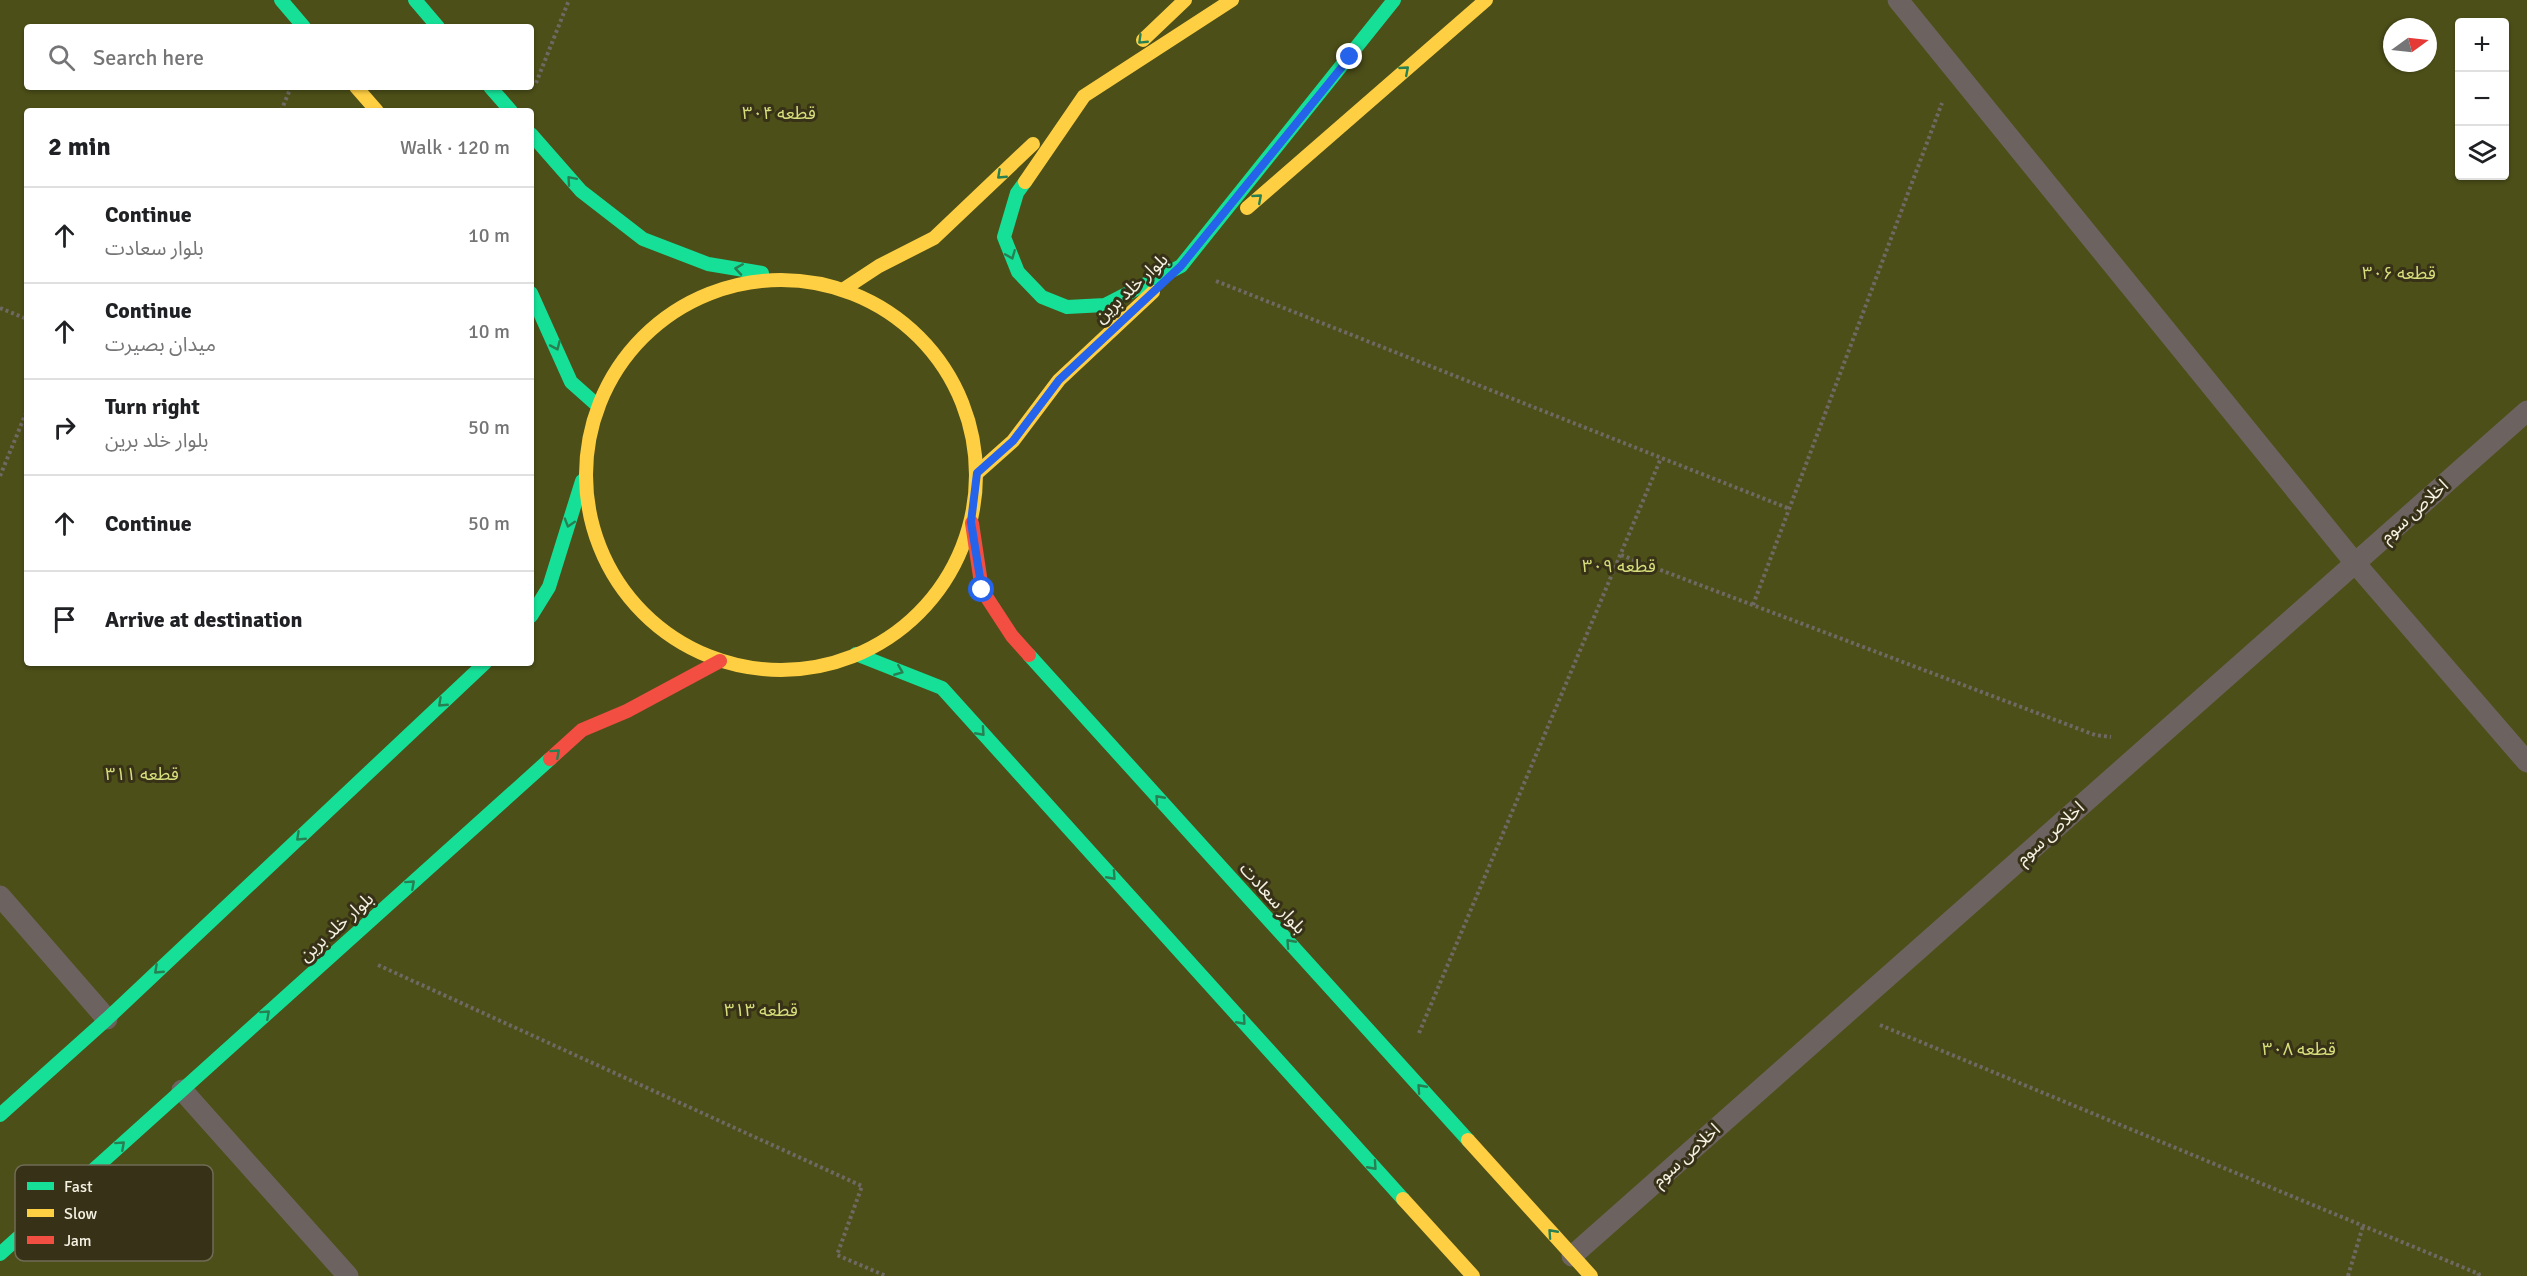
<!DOCTYPE html>
<meta charset="utf-8">
<style>
:root{--surface:#fff;--page:#f6f6f6;--text:#202124;--muted:#757577;--line:#e0e0e0}
body{margin:0;font-family:Signika,"Noto Sans Arabic",sans-serif;background:var(--page);color:var(--text)}
.controls{position:absolute;right:18px;top:18px;display:grid;overflow:hidden;border-radius:6px;box-shadow:0 2px 4px #0004}
.controls button{width:54px;height:54px;display:grid;place-items:center;padding:0;border:0;border-bottom:2px solid var(--line);background:var(--surface);color:var(--text);font:30px sans-serif}
.compass{position:absolute;left:2383px;top:18px;width:54px;height:54px;border-radius:50%;background:var(--surface);box-shadow:0 2px 4px #0004;rotate:75deg}
.stop{position:absolute;width:18px;height:18px;margin:-14px;border:4px solid #2563eb;border-radius:50%;background:#fff}
.stop.end{background:#2563eb;border-color:#fff;box-shadow:0 2px 6px #0008}
.list{margin:0;padding:0;list-style:none}
h2{display:flex;justify-content:space-between;align-items:center;height:78px;margin:0;padding:0 24px;font-size:26px}
h2 small{font-size:20px;font-weight:400;color:var(--muted)}
.list li{display:grid;grid-template-columns:39px 1fr auto;gap:18px;align-items:center;box-sizing:border-box;height:96px;padding:0 24px;border-top:2px solid var(--line)}
.list b{display:block;font-size:22px;white-space:nowrap}
.list p{margin:0;font-size:20px;white-space:nowrap;color:var(--muted)}
.list em{font-size:20px;font-style:normal;color:var(--muted)}
.icon{flex:none;width:33px;height:33px;fill:none;stroke:currentColor;stroke-width:2;stroke-linecap:round;stroke-linejoin:round}
.map{position:relative;flex:none;width:2527px;height:1276px;overflow:hidden}
.search{position:absolute;background:var(--surface);box-shadow:0 2px 4px #0004;left:24px;top:24px;width:510px;height:66px;display:flex;align-items:center;gap:15px;box-sizing:border-box;padding:0 21px;border-radius:6px;color:var(--muted);font-size:22px}
.panel{position:absolute;background:var(--surface);box-shadow:0 2px 4px #0004;left:24px;top:108px;width:510px;height:558px;border-radius:6px}
.map>svg:first-child{display:block}
.green{fill:#4c4f18;fill-rule:evenodd}
.lines{fill:none;stroke-linecap:round;stroke-linejoin:round}
.path{stroke:#6f6863;stroke-width:4;stroke-dasharray:3 3;stroke-linecap:butt}
.lane{stroke:#6c6360;stroke-width:21}
.fast{stroke:#16e098;stroke-width:14}
.slow{stroke:#ffcf43;stroke-width:14}
.jam{stroke:#f24e42;stroke-width:14}
.oneway{stroke:#288052}
.route{stroke:#2563eb;stroke-width:8}
.labels{text-anchor:middle;dominant-baseline:central;stroke-width:6;stroke-linejoin:round;paint-order:stroke}
.park-label{font-size:18px;fill:#d6de7c;stroke:#373118}
.street-label{font-size:18px;fill:#f5f2e3;stroke:#373118}
.key{fill:#373118;stroke:#706b55;stroke-width:1.5}
.key-label{font-size:16px;fill:#f5f2e3}
</style>
<div class="map">
<svg width="2527" height="1276" viewBox="0 0 2527 1276">
<rect width="100%" height="100%" fill="#302d1f"/>
<path class="green" d="M0,0H2527V1276H0ZM2460,22H2504V176H2460ZM27,27H531V87H27ZM2392,27H2428V63H2392ZM27,111H531V663H27Z"/>
<g class="lines">
<g class="path">
<polyline points="536,83 569,0"/>
<polyline points="281,111 291,87"/>
<polyline points="1216,281 1790,509"/>
<polyline points="0,308 27,319"/>
<polyline points="0,476 26,413"/>
<polyline points="1621,555 2095,735 2111,737"/>
<polyline points="1753,605 1942,103"/>
<polyline points="378,965 862,1186 837,1255 886,1276"/>
<polyline points="1880,1025 2479,1274 2478,1276"/>
<polyline points="1419,1033 1661,458"/>
<polyline points="2348,1276 2363,1226"/>
</g>
<g class="lane">
<polyline points="1898,0 2355,563 2527,762"/>
<polyline points="0,896 107,1019"/>
<polyline points="182,1090 348,1276"/>
<polyline points="1572,1256 2527,411"/>
</g>
<g class="fast">
<polyline points="281,0 304,27"/>
<polyline points="415,0 438,27"/>
<polyline points="490,87 511,111"/>
<polyline points="531,134 581,191 643,239 708,264 762,273"/>
<polyline points="1025,182 1017,193 1004,237 1018,272 1042,297 1067,307 1105,305 1181,266 1394,0"/>
<polyline points="531,293 571,382 598,406"/>
<polyline points="531,616 549,587 582,481"/>
<polyline points="856,654 942,688 1403,1199"/>
<polyline points="1029,655 1468,1140"/>
<polyline points="0,1115 107,1019 485,663"/>
<polyline points="0,1254 550,759"/>
</g>
<g class="slow">
<polyline points="1143,40 1185,0"/>
<polyline points="356,87 377,111"/>
<polyline points="1025,182 1084,96 1232,0"/>
<polyline points="1247,208 1486,0"/>
<circle cx="781" cy="475" r="195"/>
<polyline points="844,289 879,266 934,238 1033,144"/>
<polyline points="977,473 1013,441 1059,380 1153,292"/>
<polyline points="1468,1140 1591,1276"/>
<polyline points="1403,1199 1473,1276"/>
</g>
<g class="jam">
<polyline points="972,523 982,590 1012,636 1029,655"/>
<polyline points="550,759 582,730 627,711 720,661"/>
</g>
</g>
<defs><path id="oneway-chevron" d="M-2-3.5L2.5 0L-2 3.5" fill="none" stroke-width="1.6" stroke-linecap="round" stroke-linejoin="round" transform="scale(1.5)"/></defs>
<g class="oneway">
<use href="#oneway-chevron" transform="translate(1142 40) rotate(136)"/>
<use href="#oneway-chevron" transform="translate(1405 70) rotate(-41)"/>
<use href="#oneway-chevron" transform="translate(1001 175) rotate(137)"/>
<use href="#oneway-chevron" transform="translate(571 180) rotate(-131)"/>
<use href="#oneway-chevron" transform="translate(1258 198) rotate(-41)"/>
<use href="#oneway-chevron" transform="translate(1011 255) rotate(68)"/>
<use href="#oneway-chevron" transform="translate(739 269) rotate(-171)"/>
<use href="#oneway-chevron" transform="translate(556 346) rotate(66)"/>
<use href="#oneway-chevron" transform="translate(569 523) rotate(107)"/>
<use href="#oneway-chevron" transform="translate(899 671) rotate(22)"/>
<use href="#oneway-chevron" transform="translate(442 703) rotate(137)"/>
<use href="#oneway-chevron" transform="translate(981 732) rotate(48)"/>
<use href="#oneway-chevron" transform="translate(556 753) rotate(-42)"/>
<use href="#oneway-chevron" transform="translate(1159 799) rotate(-132)"/>
<use href="#oneway-chevron" transform="translate(300 837) rotate(137)"/>
<use href="#oneway-chevron" transform="translate(1112 876) rotate(48)"/>
<use href="#oneway-chevron" transform="translate(411 884) rotate(-42)"/>
<use href="#oneway-chevron" transform="translate(1290 943) rotate(-132)"/>
<use href="#oneway-chevron" transform="translate(158 970) rotate(137)"/>
<use href="#oneway-chevron" transform="translate(266 1014) rotate(-42)"/>
<use href="#oneway-chevron" transform="translate(1242 1021) rotate(48)"/>
<use href="#oneway-chevron" transform="translate(1421 1088) rotate(-132)"/>
<use href="#oneway-chevron" transform="translate(121 1145) rotate(-42)"/>
<use href="#oneway-chevron" transform="translate(1373 1166) rotate(48)"/>
<use href="#oneway-chevron" transform="translate(1552 1233) rotate(-132)"/>
</g>
<g class="lines">
<polyline class="route" points="982,590 971,522 977,473 1013,441 1059,380 1181,266 1350,57"/>
</g>
<g class="labels">
<g class="park-label">
<text x="779" y="113">قطعه ۳۰۴</text>
<text x="2399" y="273">قطعه ۳۰۶</text>
<text x="1619" y="566">قطعه ۳۰۹</text>
<text x="142" y="774">قطعه ۳۱۱</text>
<text x="761" y="1010">قطعه ۳۱۳</text>
<text x="2299" y="1049">قطعه ۳۰۸</text>
</g>
<g class="street-label">
<text transform="translate(1131 288) rotate(-43)">بلوار خلد برین</text>
<text transform="translate(2414 511) rotate(-42)">اخلاص سوم</text>
<text transform="translate(2050 833) rotate(-42)">اخلاص سوم</text>
<text transform="translate(1273 898) rotate(48)">بلوار سعادت</text>
<text transform="translate(336 927) rotate(-42)">بلوار خلد برین</text>
<text transform="translate(1686 1155) rotate(-42)">اخلاص سوم</text>
</g>
</g>
<rect x="15" y="1165" width="198" height="96" rx="9" class="key"/>
<rect x="27" y="1182" width="27" height="8" fill="#16e098"/>
<rect x="27" y="1209" width="27" height="8" fill="#ffcf43"/>
<rect x="27" y="1236" width="27" height="8" fill="#f24e42"/>
<g class="key-label">
<text x="64" y="1192">Fast</text>
<text x="64" y="1219">Slow</text>
<text x="64" y="1246">Jam</text>
</g>
</svg>
<div class="controls">
<button>+</button>
<button>−</button>
<button><svg class="icon" aria-label="layers" viewBox="0 0 24 24"><path d="M12 4l9 5-9 5-9-5zM3 14l9 5 9-5"/></svg></button>
</div>
<svg class="compass" viewBox="-18 -18 36 36"><path d="M0-13l5 13h-10z" fill="#e53935"/><path d="M0 13l5-13h-10z" fill="#757577"/></svg>
<div class="stop" style="left:982px;top:590px"></div>
<div class="stop end" style="left:1350px;top:57px"></div>
<div class="search"><svg class="icon" aria-label="search" viewBox="0 0 24 24"><circle cx="10" cy="10" r="6"/><path d="M15 15l6 6"/></svg>Search here</div>
<section class="panel">
<h2>2 min<small>Walk · 120 m</small></h2>
<ul class="list">
<li><svg class="icon" aria-label="ahead" viewBox="0 0 24 24"><path d="M12 20V5M6 11l6-6 6 6"/></svg><div><b>Continue</b><p>بلوار سعادت</p></div><em>10 m</em></li>
<li><svg class="icon" aria-label="ahead" viewBox="0 0 24 24"><path d="M12 20V5M6 11l6-6 6 6"/></svg><div><b>Continue</b><p>میدان بصیرت</p></div><em>10 m</em></li>
<li><svg class="icon" aria-label="right" viewBox="0 0 24 24"><path d="M7 20v-9h11M14 6l5 5-5 5"/></svg><div><b>Turn right</b><p>بلوار خلد برین</p></div><em>50 m</em></li>
<li><svg class="icon" aria-label="ahead" viewBox="0 0 24 24"><path d="M12 20V5M6 11l6-6 6 6"/></svg><div><b>Continue</b></div><em>50 m</em></li>
<li><svg class="icon" aria-label="arrive" viewBox="0 0 24 24"><path d="M6 21V4h12l-3 4 3 4H6"/></svg><div><b>Arrive at destination</b></div></li>
</ul>
</section>
</div>
